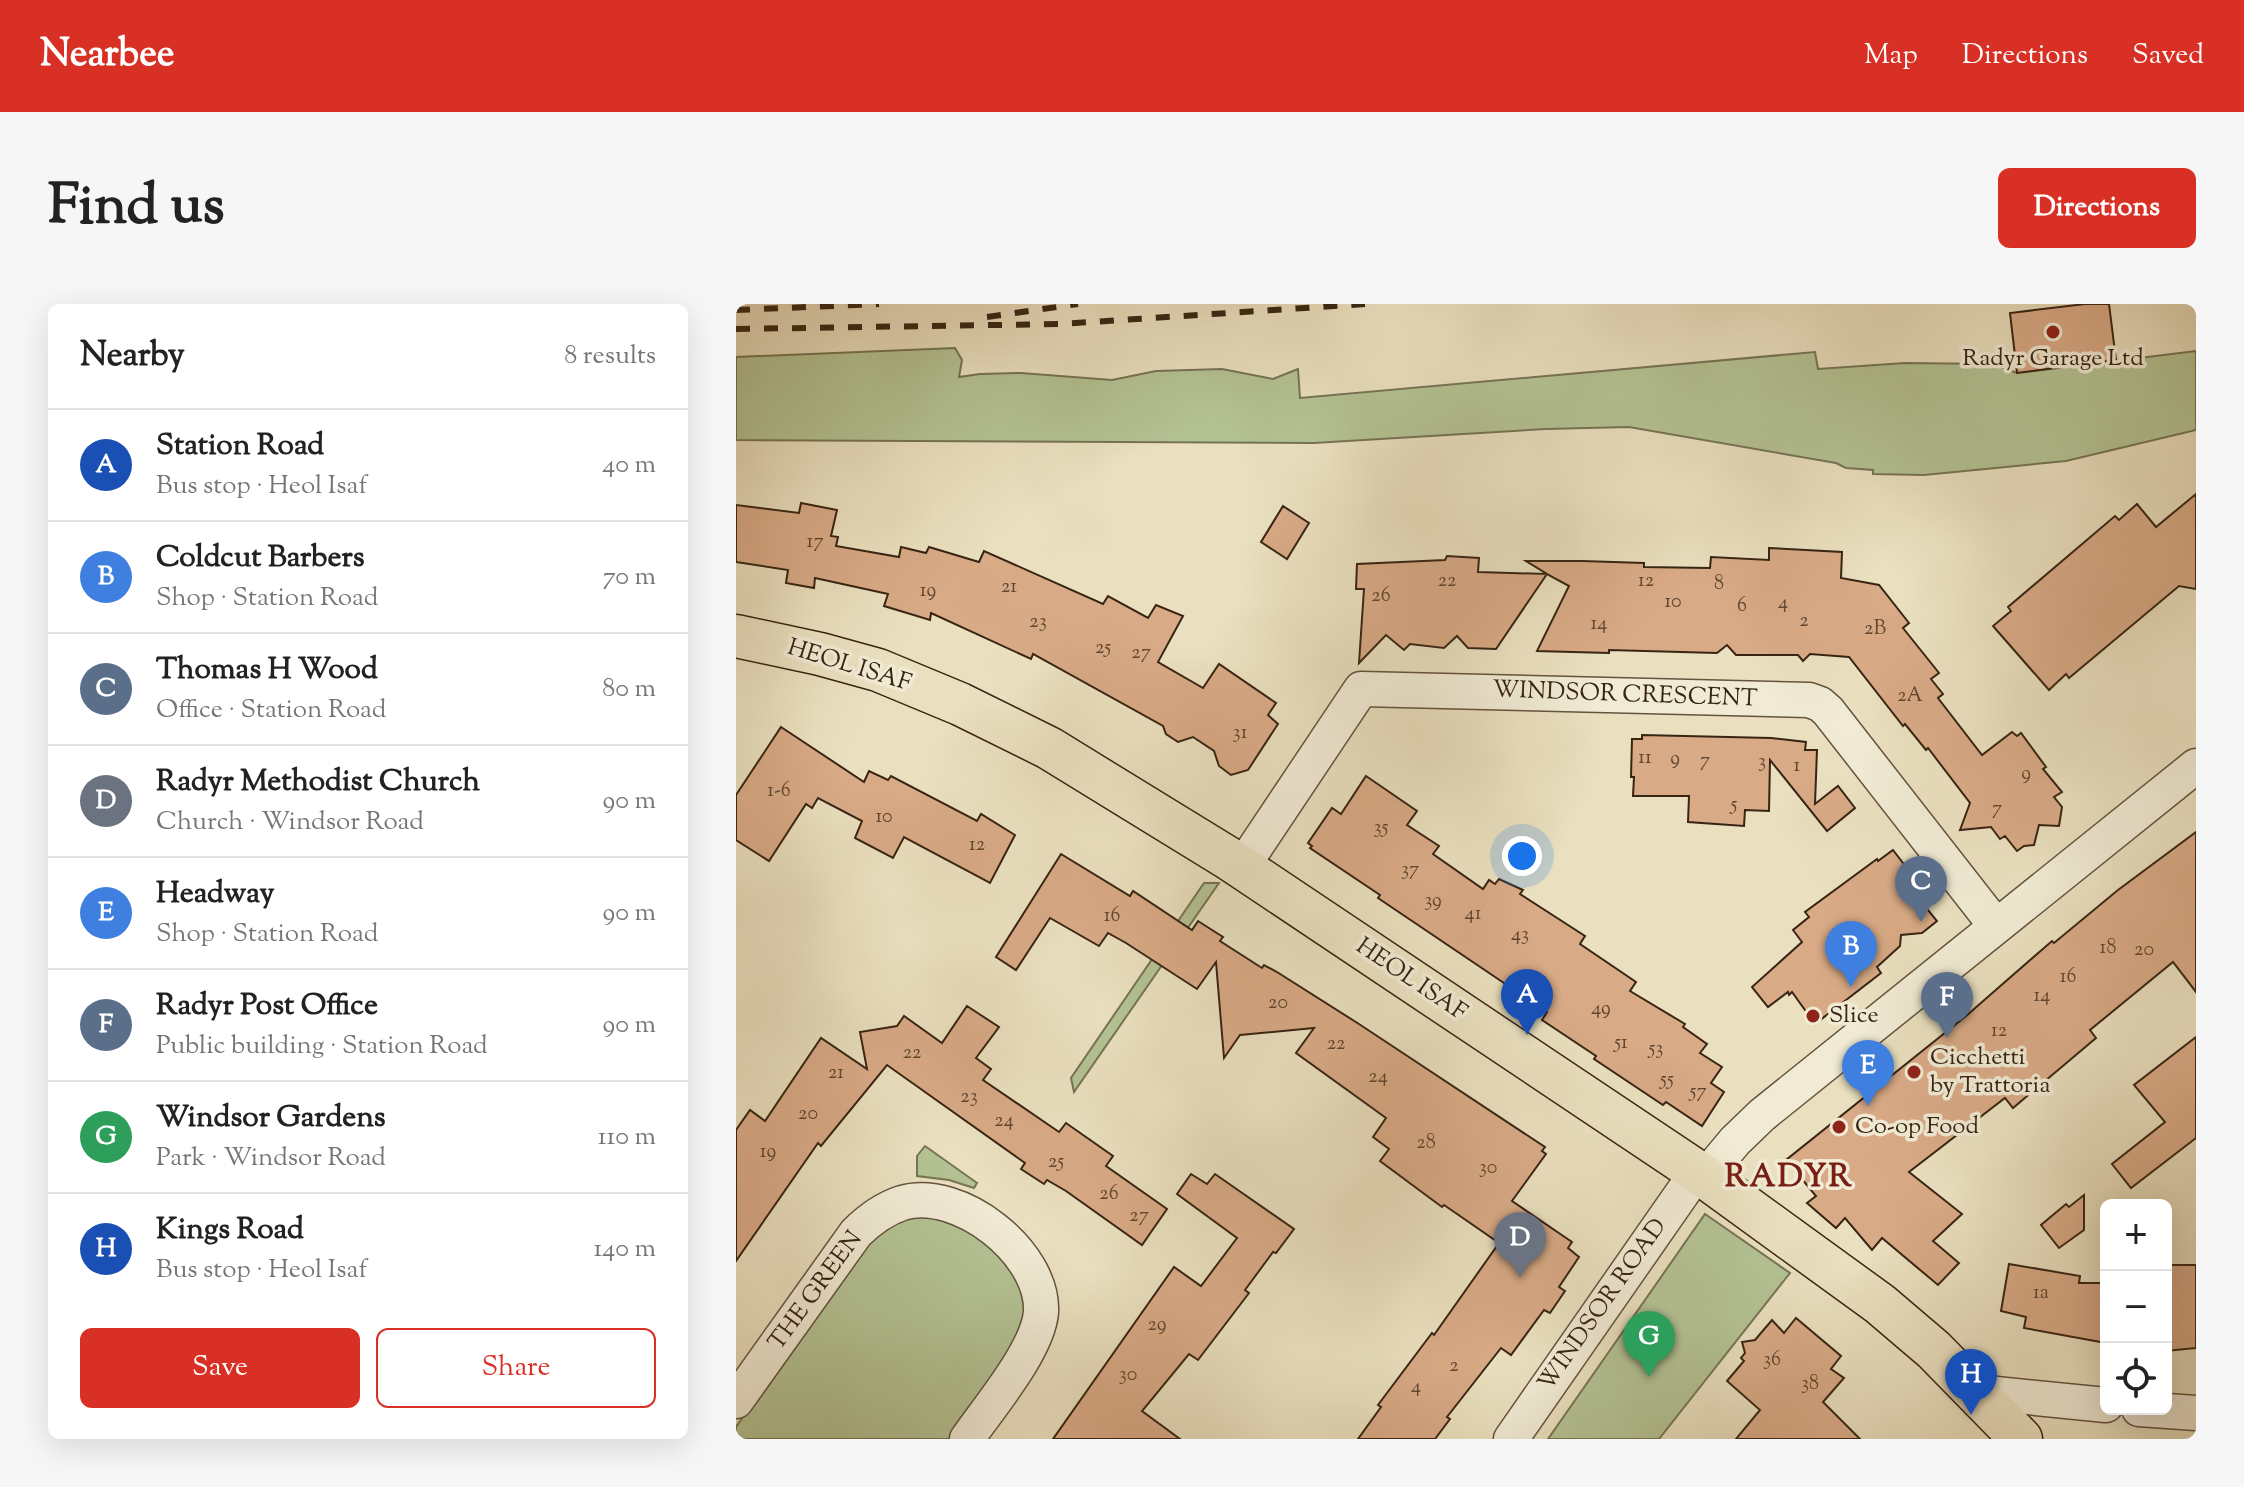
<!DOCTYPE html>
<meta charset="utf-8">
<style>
:root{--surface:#fff;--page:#f6f6f6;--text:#222;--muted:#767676;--line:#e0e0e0;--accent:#d93025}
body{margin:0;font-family:"Sorts Mill Goudy",serif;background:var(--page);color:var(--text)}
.controls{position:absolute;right:24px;bottom:24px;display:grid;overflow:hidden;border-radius:12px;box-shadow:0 8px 32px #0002}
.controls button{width:72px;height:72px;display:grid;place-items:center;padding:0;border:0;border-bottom:2px solid var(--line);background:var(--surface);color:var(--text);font:40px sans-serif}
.you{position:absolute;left:786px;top:552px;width:28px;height:28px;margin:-20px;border:6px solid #fff;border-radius:50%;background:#1a73e8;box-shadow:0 0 0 12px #1a73e833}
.badge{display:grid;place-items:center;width:52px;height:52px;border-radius:50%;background:var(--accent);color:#fff;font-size:26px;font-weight:700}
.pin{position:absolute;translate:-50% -66px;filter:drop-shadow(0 2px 4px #0008)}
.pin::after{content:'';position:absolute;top:42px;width:28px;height:24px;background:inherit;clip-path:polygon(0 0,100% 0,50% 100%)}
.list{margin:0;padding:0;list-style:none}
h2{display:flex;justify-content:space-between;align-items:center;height:104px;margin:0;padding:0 32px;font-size:34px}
h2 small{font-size:26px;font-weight:400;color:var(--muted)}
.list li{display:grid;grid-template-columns:52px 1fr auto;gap:24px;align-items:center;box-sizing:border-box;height:112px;padding:0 32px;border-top:2px solid var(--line)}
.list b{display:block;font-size:30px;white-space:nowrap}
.list p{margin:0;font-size:26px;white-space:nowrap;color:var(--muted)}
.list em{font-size:26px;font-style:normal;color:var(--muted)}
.actions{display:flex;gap:16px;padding:24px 32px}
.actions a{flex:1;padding:18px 0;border:2px solid var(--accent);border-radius:12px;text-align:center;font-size:28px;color:var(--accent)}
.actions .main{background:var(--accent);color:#fff}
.icon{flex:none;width:44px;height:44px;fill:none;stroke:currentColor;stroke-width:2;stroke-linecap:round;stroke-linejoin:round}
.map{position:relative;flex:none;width:1460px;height:1135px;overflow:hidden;border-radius:12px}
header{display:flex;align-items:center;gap:48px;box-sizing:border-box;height:112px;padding:0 40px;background:var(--accent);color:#fff}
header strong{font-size:38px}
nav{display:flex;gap:44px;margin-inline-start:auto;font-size:28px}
.intro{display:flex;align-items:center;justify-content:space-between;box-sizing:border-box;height:192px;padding:0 48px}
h1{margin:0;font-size:56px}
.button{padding:20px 36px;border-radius:12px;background:var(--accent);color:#fff;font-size:28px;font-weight:700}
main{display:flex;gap:48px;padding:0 48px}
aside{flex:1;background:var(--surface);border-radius:12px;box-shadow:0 8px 32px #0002}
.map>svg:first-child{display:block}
.green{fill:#b4c394;stroke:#767454;stroke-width:2}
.building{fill:#d8aa86;stroke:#382413;stroke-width:2}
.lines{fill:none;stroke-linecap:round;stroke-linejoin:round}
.minor-casing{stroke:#64533e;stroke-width:37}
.major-casing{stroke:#382413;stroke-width:45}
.minor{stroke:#f1ebd5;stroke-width:34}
.major{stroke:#eae0bf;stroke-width:42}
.rail{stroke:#382413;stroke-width:6;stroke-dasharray:14 14;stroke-linecap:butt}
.poi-dot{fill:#8f2418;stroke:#f1ebd5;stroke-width:3}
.labels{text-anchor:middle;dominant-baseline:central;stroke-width:7;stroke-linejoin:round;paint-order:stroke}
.number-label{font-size:20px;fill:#604630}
.poi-label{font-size:24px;fill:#382413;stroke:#f1ebd5;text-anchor:start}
.street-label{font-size:24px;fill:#382413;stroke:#f1ebd5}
.district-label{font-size:32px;font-weight:bold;letter-spacing:2px;fill:#7a1f14;stroke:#f1ebd5}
</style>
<header>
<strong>Nearbee</strong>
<nav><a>Map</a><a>Directions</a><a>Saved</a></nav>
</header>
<div class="intro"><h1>Find us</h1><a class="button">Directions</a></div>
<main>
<aside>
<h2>Nearby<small>8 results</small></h2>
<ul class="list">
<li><span class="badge" style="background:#1a4fb4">A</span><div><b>Station Road</b><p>Bus stop · Heol Isaf</p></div><em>40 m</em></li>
<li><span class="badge" style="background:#3f7fe0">B</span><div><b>Coldcut Barbers</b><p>Shop · Station Road</p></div><em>70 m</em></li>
<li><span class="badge" style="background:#5c6f8a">C</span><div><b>Thomas H Wood</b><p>Office · Station Road</p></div><em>80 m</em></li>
<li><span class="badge" style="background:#6b7280">D</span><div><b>Radyr Methodist Church</b><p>Church · Windsor Road</p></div><em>90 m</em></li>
<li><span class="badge" style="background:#3f7fe0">E</span><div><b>Headway</b><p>Shop · Station Road</p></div><em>90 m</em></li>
<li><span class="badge" style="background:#5c6f8a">F</span><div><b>Radyr Post Office</b><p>Public building · Station Road</p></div><em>90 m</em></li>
<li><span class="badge" style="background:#2e9e5b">G</span><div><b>Windsor Gardens</b><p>Park · Windsor Road</p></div><em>110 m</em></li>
<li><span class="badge" style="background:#1a4fb4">H</span><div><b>Kings Road</b><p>Bus stop · Heol Isaf</p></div><em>140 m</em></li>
</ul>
<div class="actions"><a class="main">Save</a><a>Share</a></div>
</aside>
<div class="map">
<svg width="1460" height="1135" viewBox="0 0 1460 1135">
<rect width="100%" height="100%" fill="#eae0bf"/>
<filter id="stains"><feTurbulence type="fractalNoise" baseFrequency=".0025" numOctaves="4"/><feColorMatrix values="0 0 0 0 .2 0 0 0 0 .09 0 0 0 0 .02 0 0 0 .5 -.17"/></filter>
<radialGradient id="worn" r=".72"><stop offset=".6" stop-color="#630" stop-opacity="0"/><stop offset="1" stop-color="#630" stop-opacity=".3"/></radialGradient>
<g class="green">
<polygon points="219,44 226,56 223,73 244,70 285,69 376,76 420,67 486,65 537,75 562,65 564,94 1079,48 1082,65 1169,59 1256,60 1281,69 1460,47 1460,126 1330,157 1188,171 1137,170 1137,166 1110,164 1100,159 893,123 810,125 578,139 0,136 0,53"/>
<polygon points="468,579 483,579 338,788 335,774"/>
<polygon points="189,842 241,879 238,884 213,876 181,872 181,852"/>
<polygon points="969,910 1054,969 923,1135 812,1135"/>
<polygon points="169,913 198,913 235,928 264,949 284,979 289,1009 282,1036 215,1135 0,1135 0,1123 129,938"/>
</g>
<g class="building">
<polygon points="1349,0 1373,0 1380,56 1281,69 1274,9"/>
<polygon points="1460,190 1460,285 1443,282 1333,374 1330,370 1313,386 1257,322 1275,307 1272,303 1379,212 1383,216 1401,200 1420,223"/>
<polygon points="65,199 101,206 95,232 102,233 100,242 163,253 165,243 190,249 193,243 243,258 248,247 367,300 372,292 412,314 420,301 447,312 422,358 467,384 483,360 540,399 532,411 542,420 512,466 495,471 483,462 478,447 457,433 442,438 430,430 427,422 297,350 295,355 195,309 194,316 148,302 152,290 79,274 78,284 50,279 52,266 0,258 0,201 63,209"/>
<polygon points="547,202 573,219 551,255 525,238"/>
<polygon points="1033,244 1106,248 1105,274 1143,281 1173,319 1167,324 1203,369 1195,375 1207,390 1202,394 1246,451 1276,428 1281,432 1285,429 1310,463 1307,465 1326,488 1318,493 1326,503 1323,522 1303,521 1298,541 1288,542 1281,547 1269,532 1264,535 1255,523 1224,526 1234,499 1192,444 1190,446 1169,420 1167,422 1113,353 1074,350 1067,357 1062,351 1000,351 991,341 981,349 873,346 873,349 801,347 833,282 811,270 760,345 732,344 721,332 708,344 674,340 668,346 650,331 623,359 628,285 620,285 621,260 709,256 711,252 743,254 742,268 811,270 790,257 846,257 908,259 908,263 974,264 975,253 1033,256"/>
<polygon points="45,423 128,478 133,467 152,476 155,472 241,517 245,510 279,531 254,579 168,533 157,554 119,534 126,517 82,494 76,504 70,500 33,557 0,536 0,491"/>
<polygon points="906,431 1035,434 1070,438 1069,446 1081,446 1079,500 1102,482 1119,504 1091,527 1034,456 1033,507 1009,506 1008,522 952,518 953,492 897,492 898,473 895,473 896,435 906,435"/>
<polygon points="630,472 681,507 671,521 703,542 697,550 747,585 753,576 759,580 763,575 787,586 784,590 849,632 844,640 900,678 894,687 949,720 947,723 971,740 964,749 986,763 975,779 988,788 966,822 930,798 927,801 858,755 860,752 806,716 811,708 642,594 644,591 574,544 576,542 572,539 596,504 605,510"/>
<polygon points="1460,528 1460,688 1437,658 1354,726 1360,734 1277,804 1269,794 1173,868 1226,910 1197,937 1223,959 1202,981 1146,934 1136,946 1109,914 1100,924 1071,899 1080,892 1050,856 1230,712 1316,637 1318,639 1382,586"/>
<polygon points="1157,546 1180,576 1177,578 1188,592 1183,595 1201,617 1186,629 1165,631 1164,642 1141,663 1145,669 1079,720 1056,688 1053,691 1052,688 1032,703 1016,683 1066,638 1057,626 1073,613 1069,608 1141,555 1142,557"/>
<polygon points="325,550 394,592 397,587 456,626 462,617 487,633 484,637 526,664 528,661 541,668 623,720 809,843 806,847 810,850 776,897 836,938 832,944 843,953 823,983 829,987 814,1009 808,1006 775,1051 765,1044 711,1113 714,1115 699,1135 622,1135 645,1103 642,1101 696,1029 698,1031 763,939 708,901 706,903 644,857 653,845 637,833 650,814 560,749 578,724 504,731 488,754 480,658 461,685 390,639 372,629 363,642 314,614 280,666 260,653"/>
<polygon points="231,702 263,723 240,754 255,765 247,776 323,828 330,819 377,852 370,862 431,905 406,941 330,887 311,876 308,880 285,865 289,859 151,761 85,842 82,839 0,957 0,826 14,806 29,817 85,734 131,765 124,728 161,722 168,712 206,739"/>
<polygon points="1460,733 1460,834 1395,884 1376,860 1429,818 1398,781"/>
<polygon points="455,870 471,880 479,870 558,925 540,949 537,948 509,986 513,989 462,1056 453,1050 406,1107 444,1135 317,1135 438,963 465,982 501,934 441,890"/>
<polygon points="1348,891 1348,926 1323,944 1305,921 1330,900 1333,903"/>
<polygon points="1273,960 1344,972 1343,979 1369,979 1370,1039 1288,1024 1290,1013 1265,1007"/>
<polygon points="1430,961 1460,961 1460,1044 1430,1047"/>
<polygon points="1060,1014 1105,1052 1095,1065 1108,1074 1087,1098 1124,1135 1000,1135 1024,1106 991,1077 1008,1057 1005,1054 1009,1049 1006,1038 1019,1036 1036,1016 1048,1029"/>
</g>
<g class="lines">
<g class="minor-casing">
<g id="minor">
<polyline points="506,563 625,385 1073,396 1084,400 1092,407 1260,622"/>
<polyline points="969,873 999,837 1026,811 1460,462"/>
<polyline points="1241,1088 1370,1101"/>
<path d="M0,1097L120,929C133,916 148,905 166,899C223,882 308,949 305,1008C302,1046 253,1103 231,1135"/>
<polyline points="1403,1105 1460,1109"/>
<polyline points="775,1135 961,868"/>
</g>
</g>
<g class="major-casing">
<polyline id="major" points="0,332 84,350 142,366 224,400 313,444 492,554 969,873 1144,1000 1198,1046 1285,1135"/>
</g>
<use href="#minor" class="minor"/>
<use href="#major" class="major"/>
<g class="rail">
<polyline points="0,6 143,0"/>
<polyline points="251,13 342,0"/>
<polyline points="0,25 324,20 629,0"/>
</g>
</g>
<g class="poi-dot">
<circle cx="1317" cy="28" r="8"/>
<circle cx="1077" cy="712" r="8"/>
<circle cx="1178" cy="768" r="8"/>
<circle cx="1103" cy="823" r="8"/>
</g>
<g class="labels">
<g class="number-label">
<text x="79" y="238">17</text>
<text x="711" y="277">22</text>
<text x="910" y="277">12</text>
<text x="983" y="280">8</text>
<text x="273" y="283">21</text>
<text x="192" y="287">19</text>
<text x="645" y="292">26</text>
<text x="937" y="298">10</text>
<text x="1047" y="299">4</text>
<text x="1006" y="302">6</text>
<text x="1068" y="317">2</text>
<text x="302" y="318">23</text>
<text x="863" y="320">14</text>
<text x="1139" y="325">2B</text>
<text x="367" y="344">25</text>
<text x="405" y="349">27</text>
<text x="1174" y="392">2A</text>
<text x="504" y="429">31</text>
<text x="909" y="454">11</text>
<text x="939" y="455">9</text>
<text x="969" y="457">7</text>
<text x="1026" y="458">3</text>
<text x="1061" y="462">1</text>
<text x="1290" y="470">9</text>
<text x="43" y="487">1-6</text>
<text x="998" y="501">5</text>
<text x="1261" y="505">7</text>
<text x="148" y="513">10</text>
<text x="645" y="524">35</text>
<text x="241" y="541">12</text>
<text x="674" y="566">37</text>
<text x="697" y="597">39</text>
<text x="737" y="610">41</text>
<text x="376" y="612">16</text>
<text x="784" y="631">43</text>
<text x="1372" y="644">18</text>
<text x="1408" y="646">20</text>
<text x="1332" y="673">16</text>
<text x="1306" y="692">14</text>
<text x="542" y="699">20</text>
<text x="865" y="705">49</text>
<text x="1263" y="727">12</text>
<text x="885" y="739">51</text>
<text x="600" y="740">22</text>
<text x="920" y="745">53</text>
<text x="176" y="749">22</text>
<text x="100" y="769">21</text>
<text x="642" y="773">24</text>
<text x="931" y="776">55</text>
<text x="962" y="788">57</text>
<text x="233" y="793">23</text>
<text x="72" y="810">20</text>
<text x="268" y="817">24</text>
<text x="690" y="839">28</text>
<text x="32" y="848">19</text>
<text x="320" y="858">25</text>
<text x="752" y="864">30</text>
<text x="373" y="890">26</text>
<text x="403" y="912">27</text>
<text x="1305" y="989">1a</text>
<text x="421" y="1021">29</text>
<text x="1036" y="1056">36</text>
<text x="718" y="1062">2</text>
<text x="392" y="1071">30</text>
<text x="1074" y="1080">38</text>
<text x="680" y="1083">4</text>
</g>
<g class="poi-label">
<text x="1317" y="55" text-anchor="middle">Radyr Garage Ltd</text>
<text x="1093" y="712">Slice</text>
<text x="1194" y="754">Cicchetti<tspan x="1194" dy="28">by Trattoria</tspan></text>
<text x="1119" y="823">Co-op Food</text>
</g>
<g class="street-label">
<text transform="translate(113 362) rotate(17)">HEOL ISAF</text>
<text transform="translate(889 391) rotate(2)">WINDSOR CRESCENT</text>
<text transform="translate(675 676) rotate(34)">HEOL ISAF</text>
<text transform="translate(80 987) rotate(-54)">THE GREEN</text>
<text transform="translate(867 1001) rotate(-55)">WINDSOR ROAD</text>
</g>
<g class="district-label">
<text x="1053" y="874">RADYR</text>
</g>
</g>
<rect width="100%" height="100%" filter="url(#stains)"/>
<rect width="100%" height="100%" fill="url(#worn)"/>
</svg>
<div class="controls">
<button>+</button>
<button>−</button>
<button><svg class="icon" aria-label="locate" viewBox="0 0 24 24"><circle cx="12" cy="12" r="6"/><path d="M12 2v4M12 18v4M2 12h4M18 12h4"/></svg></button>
</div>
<div class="you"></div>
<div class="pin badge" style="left:791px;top:731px;background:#1a4fb4">A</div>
<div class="pin badge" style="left:1115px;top:683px;background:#3f7fe0">B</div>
<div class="pin badge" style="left:1185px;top:618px;background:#5c6f8a">C</div>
<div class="pin badge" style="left:784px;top:974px;background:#6b7280">D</div>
<div class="pin badge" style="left:1132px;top:802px;background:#3f7fe0">E</div>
<div class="pin badge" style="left:1211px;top:734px;background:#5c6f8a">F</div>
<div class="pin badge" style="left:913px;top:1073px;background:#2e9e5b">G</div>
<div class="pin badge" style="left:1235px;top:1111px;background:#1a4fb4">H</div>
</div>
</main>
